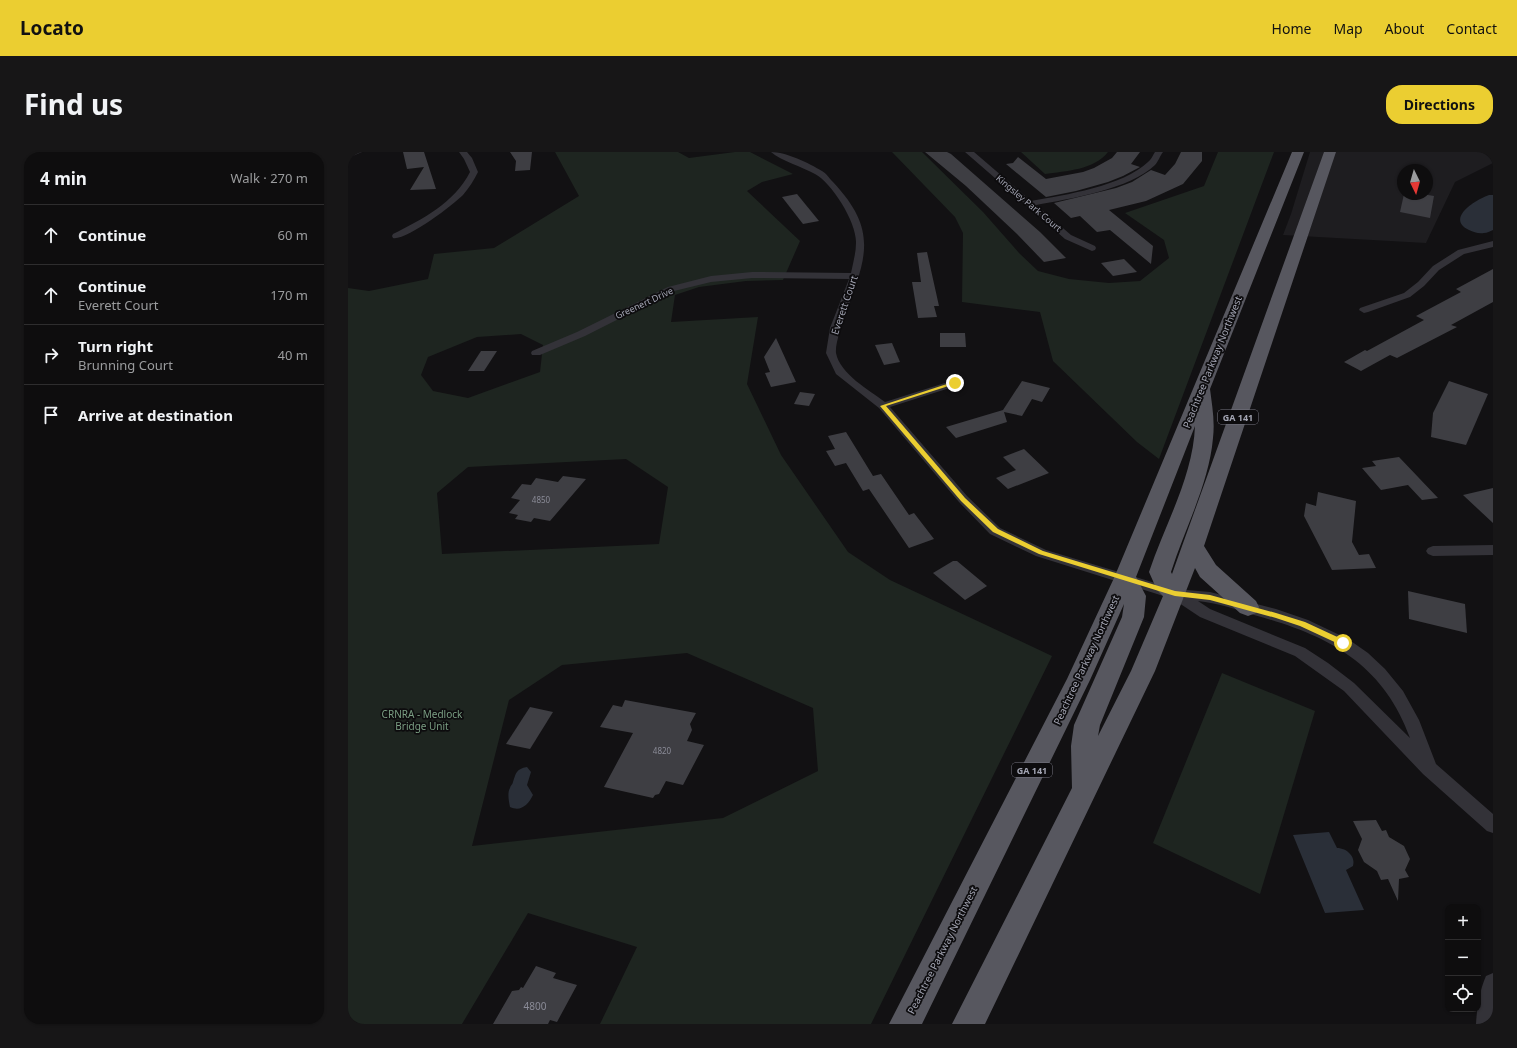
<!DOCTYPE html>
<meta charset="utf-8">
<style>
:root{--surface:#0e0d0e;--page:#171617;--text:#f1f3f6;--muted:#9b9c9e;--line:#2e2d2e;--accent:#ebce31}
body{margin:0;font-family:"Noto Sans",sans-serif;background:var(--page);color:var(--text)}
.controls{position:absolute;right:12px;bottom:12px;display:grid;overflow:hidden;border-radius:8px;box-shadow:0 1px 3px #0004}
.controls button{width:36px;height:36px;display:grid;place-items:center;padding:0;border:0;border-bottom:1px solid var(--line);background:var(--surface);color:var(--text);font:20px sans-serif}
.compass{position:absolute;left:1049px;top:12px;width:36px;height:36px;border-radius:50%;background:var(--surface);box-shadow:0 1px 3px #0004;rotate:175deg}
.stop{position:absolute;width:12px;height:12px;margin:-9px;border:3px solid #ebce31;border-radius:50%;background:#fff}
.stop.end{background:#ebce31;border-color:#fff;box-shadow:0 1px 4px #0008}
.list{margin:0;padding:0;list-style:none}
h2{display:flex;justify-content:space-between;align-items:center;height:52px;margin:0;padding:0 16px;font-size:17px}
h2 small{font-size:13px;font-weight:400;color:var(--muted)}
.list li{display:grid;grid-template-columns:26px 1fr auto;gap:12px;align-items:center;box-sizing:border-box;height:60px;padding:0 16px;border-top:1px solid var(--line)}
.list b{display:block;font-size:15px;white-space:nowrap}
.list p{margin:0;font-size:13px;white-space:nowrap;color:var(--muted)}
.list em{font-size:13px;font-style:normal;color:var(--muted)}
.icon{flex:none;width:22px;height:22px;fill:none;stroke:currentColor;stroke-width:2;stroke-linecap:round;stroke-linejoin:round}
.map{position:relative;flex:none;width:1145px;height:872px;overflow:hidden;border-radius:16px}
header{display:flex;align-items:center;gap:24px;box-sizing:border-box;height:56px;padding:0 20px;background:var(--accent);color:#111}
header strong{font-size:19px}
nav{display:flex;gap:22px;margin-inline-start:auto;font-size:14px}
.intro{display:flex;align-items:center;justify-content:space-between;box-sizing:border-box;height:96px;padding:0 24px}
h1{margin:0;font-size:28px}
.button{padding:10px 18px;border-radius:16px;background:var(--accent);color:#111;font-size:14px;font-weight:700}
main{display:flex;gap:24px;padding:0 24px}
aside{flex:1;background:var(--surface);border-radius:16px;box-shadow:0 1px 3px #0004}
.map>svg:first-child{display:block}
.built{fill:#1e1d20;fill-rule:evenodd}
.green{fill:#1e2520;fill-rule:evenodd}
.water{fill:#2a2f38}
.building{fill:#3e3e43}
.lines{fill:none;stroke-linecap:round;stroke-linejoin:round}
.minor{fill:#333238;fill-rule:evenodd}
.trunk{fill:#57575f;fill-rule:evenodd}
.route{fill:#ebce31}
.labels{text-anchor:middle;dominant-baseline:central;stroke-width:3.5;stroke-linejoin:round;paint-order:stroke}
.number-label{font-size:8px;fill:#8a8b97}
.far-street-label{font-size:9px;fill:#a3a5b3;stroke:#0d0c0e}
.shield{fill:#0d0c0e;stroke:#767782;stroke-width:1}
.shield-label{font-size:9px;font-weight:bold;fill:#a3a5b3}
.street-label{font-size:10px;fill:#a3a5b3;stroke:#0d0c0e}
.park-label{font-size:10px;fill:#7a9e83;stroke:#0d0c0e}
.near-number-label{font-size:10px;fill:#8a8b97}
</style>
<header>
<strong>Locato</strong>
<nav><a>Home</a><a>Map</a><a>About</a><a>Contact</a></nav>
</header>
<div class="intro"><h1>Find us</h1><a class="button">Directions</a></div>
<main>
<aside>
<h2>4 min<small>Walk · 270 m</small></h2>
<ul class="list">
<li><svg class="icon" aria-label="ahead" viewBox="0 0 24 24"><path d="M12 20V5M6 11l6-6 6 6"/></svg><div><b>Continue</b></div><em>60 m</em></li>
<li><svg class="icon" aria-label="ahead" viewBox="0 0 24 24"><path d="M12 20V5M6 11l6-6 6 6"/></svg><div><b>Continue</b><p>Everett Court</p></div><em>170 m</em></li>
<li><svg class="icon" aria-label="right" viewBox="0 0 24 24"><path d="M7 20v-9h11M14 6l5 5-5 5"/></svg><div><b>Turn right</b><p>Brunning Court</p></div><em>40 m</em></li>
<li><svg class="icon" aria-label="arrive" viewBox="0 0 24 24"><path d="M6 21V4h12l-3 4 3 4H6"/></svg><div><b>Arrive at destination</b></div></li>
</ul>
</aside>
<div class="map">
<svg width="1145" height="872" viewBox="0 0 1145 872">
<rect width="100%" height="100%" fill="#121113"/>
<path class="built" d="M962,0H1145V11L1107,30L1078,91L935,83L943,62ZM1055,18H1079V42H1055Z"/>
<g class="green">
<path d="M207,0H330L341,6L387,0H402L445,22L414,30L399,39L452,89L435,128L398,129L351,135L327,143L323,170L410,165L399,232L433,303L500,400L542,428L704,504L523,872H252L289,795L180,761L114,872H0V136L21,139L80,127L86,102L146,96L231,44ZM173,182L195,193L192,220L120,246L85,239L73,223L80,205L129,185ZM278,307L320,335L311,392L94,402L89,341L120,315ZM339,501L465,556L470,619L375,666L124,694L161,548L214,513Z"/>
<polygon points="544,0 574,0 635,60 671,101 690,119 721,127 761,131 792,129 821,106 816,88 777,61 856,34 870,0 926,0 811,307 789,290 705,209 692,160 614,150 615,81 607,65"/>
<path d="M673,0H760C746,18 718,19 697,22Z"/>
<polygon points="874,521 967,559 912,742 805,691"/>
</g>
<g class="water">
<path d="M1141,43H1145V78C1142,79 1139,81 1136,81C1130,82 1126,80 1121,78C1097,66 1129,47 1141,43Z"/>
<path d="M179,615L183,620L179,633L185,643C180,653 173,660 162,655C161,650 159,641 162,636C162,634 165,632 165,630C168,621 168,617 179,615Z"/>
<path d="M981,680L989,696C999,696 1008,705 1005,714L998,718L1016,758L977,761L945,683Z"/>
</g>
<g class="building">
<polygon points="55,0 76,0 88,37 62,38 76,15 59,17"/>
<polygon points="162,0 184,0 182,18 167,19 168,9"/>
<polygon points="577,0 599,0 603,2 692,80 718,106 696,110 669,82 618,34"/>
<polygon points="769,0 792,0 783,12 792,15 775,24 760,30 728,39 698,45 658,12 665,11 670,5 698,27 735,20 746,16 764,6"/>
<polygon points="833,0 854,0 854,9 835,32 798,49 761,58 805,94 803,112 762,78 749,80 732,64 723,66 706,51 768,36 784,30 803,18 817,23 827,12"/>
<polygon points="449,42 471,69 455,72 434,45"/>
<polygon points="1056,42 1074,42 1086,44 1082,66 1052,60"/>
<polygon points="579,100 591,154 586,154 589,165 570,166 564,130 573,130 569,101"/>
<polygon points="776,107 789,120 765,124 753,111"/>
<polygon points="1145,117 1145,150 1103,173 1109,175 1049,206 1042,203 1013,219 996,210 1017,198 1019,199 1076,168 1068,164 1113,140 1108,137"/>
<polygon points="592,181 617,181 618,195 592,195"/>
<polygon points="428,186 448,230 423,235 417,221 422,220 416,205"/>
<polygon points="544,191 552,210 536,213 527,193"/>
<polygon points="133,199 149,199 136,219 120,219"/>
<polygon points="674,229 702,236 694,250 684,247 674,264 656,260 659,270 608,286 598,275 655,258"/>
<polygon points="1101,229 1140,242 1118,293 1083,285 1085,261"/>
<polygon points="452,240 467,242 461,254 446,252"/>
<polygon points="498,280 525,324 533,322 561,363 566,361 586,387 561,396 521,337 515,339 498,311 487,314 478,299 487,297 480,284"/>
<polygon points="676,297 701,321 660,337 648,326 668,318 655,305"/>
<polygon points="1051,305 1090,346 1074,348 1060,333 1033,338 1014,316 1028,314 1024,309"/>
<polygon points="215,324 238,327 202,369 186,366 183,370 167,367 170,363 161,361 172,348 163,346 174,332 183,333 188,326 210,330"/>
<polygon points="1145,336 1145,371 1115,343"/>
<polygon points="970,340 1008,349 1004,390 1011,403 1021,402 1028,416 984,418 956,364 958,351 968,354"/>
<polygon points="605,409 609,409 639,434 617,448 585,421"/>
<polygon points="1060,439 1117,452 1119,481 1061,467"/>
<polygon points="277,548 348,561 342,572 344,578 339,589 356,593 335,633 318,629 311,642 307,643 305,646 256,635 285,581 252,575 265,553 274,555"/>
<polygon points="182,555 205,560 182,597 158,592"/>
<polygon points="1028,668 1034,679 1038,678 1041,685 1056,694 1062,707 1057,718 1061,725 1051,727 1050,749 1040,727 1033,728 1029,719 1016,710 1010,698 1014,687 1005,669"/>
<polygon points="188,814 208,821 205,826 229,833 209,870 202,868 200,872 145,872 164,839 171,838 173,835 175,836"/>
</g>
<g class="lines">
<g class="minor">
<polygon points="3,0 14,0 0,6 0,1"/>
<path d="M111,0H119L124,6L130,20C126,28 121,36 115,43C105,53 58,89 45,86L44,84L45,82C75,67 106,51 122,20L116,7Z"/>
<path d="M423,0C438,0 461,11 474,19C478,21 481,26 485,30C531,79 518,106 497,163C494,172 487,192 488,201C492,222 521,238 537,250L603,229H611L612,231L611,233L542,255L619,344L652,376L698,398L827,437L862,440L928,457L960,468L1000,487L1020,501L1037,517L1055,539L1071,568L1088,612L1145,662V681L1139,679L1075,622L996,539L947,504L852,465L825,447L688,404L642,382L611,350L531,256L488,222L478,201L482,176L501,127L404,126L363,130L326,139L237,184L192,203H184L183,201L184,199L229,180L320,135L363,124L404,120L503,121C505,111 508,101 508,91C509,71 484,31 467,22C455,15 433,9 423,0ZM850,449C869,451 888,457 906,463C979,483 1035,511 1062,586L1006,531L980,511L957,496L862,457Z"/>
<path d="M617,0H626L683,49C717,43 775,34 800,10C803,8 805,3 807,0H815C812,4 810,10 807,13C783,37 721,47 688,53L723,83L747,94L748,96L747,98L744,99L717,87Z"/>
<polygon points="1145,89 1145,95 1116,102 1091,118 1076,134 1062,145 1020,160 1016,161 1011,158 1012,156 1056,141 1070,130 1085,114 1110,98"/>
<polygon points="1145,393 1145,403 1085,404 1080,402 1078,399 1080,396 1085,394"/>
<path d="M1145,821V872H1128C1129,855 1131,840 1138,824Z"/>
</g>
<path class="trunk" d="M944,0H956L862,237C864,253 867,269 865,286C861,332 837,376 823,420L824,422L834,394L976,0H988L856,394L868,413L908,449L911,455L908,461L900,464L892,461L852,425L847,416L807,519L637,872H604L724,636L723,594L726,573L774,465L776,452L742,528L574,872H541L719,527L766,426ZM847,274C845,325 817,372 801,420L809,438L815,444L783,519L750,584L752,573L796,465L798,444L788,425Z"/>
</g>
<polygon class="route" points="605,230 610,231 538,254 617,346 650,377 695,399 827,439 862,443 928,461 957,470 998,489 998,493 993,493 952,474 928,466 862,448 827,444 691,402 645,380 613,349 532,254"/>
<g class="labels">
<g class="number-label">
<text x="193" y="347">4850</text>
<text x="314" y="598">4820</text>
</g>
<g class="far-street-label">
<text transform="translate(681 51) rotate(40)">Kingsley Park Court</text>
<text transform="translate(296 151) rotate(-25)">Greenert Drive</text>
</g>
<g class="shield">
<rect x="870" y="258" width="40" height="14" rx="3"/>
<rect x="664" y="611" width="40" height="14" rx="3"/>
</g>
<g class="shield-label">
<text x="890" y="265">GA 141</text>
<text x="684" y="618">GA 141</text>
</g>
<g class="street-label">
<text transform="translate(496 153) rotate(-71)">Everett Court</text>
<text transform="translate(864 210) rotate(-68)">Peachtree Parkway Northwest</text>
<text transform="translate(738 508) rotate(-65)">Peachtree Parkway Northwest</text>
<text transform="translate(594 798) rotate(-63)">Peachtree Parkway Northwest</text>
</g>
<g class="park-label">
<text x="74" y="562">CRNRA - Medlock<tspan x="74" dy="12">Bridge Unit</tspan></text>
</g>
<g class="near-number-label">
<text x="187" y="854">4800</text>
</g>
</g>
</svg>
<div class="controls">
<button>+</button>
<button>−</button>
<button><svg class="icon" aria-label="locate" viewBox="0 0 24 24"><circle cx="12" cy="12" r="6"/><path d="M12 2v4M12 18v4M2 12h4M18 12h4"/></svg></button>
</div>
<svg class="compass" viewBox="-18 -18 36 36"><path d="M0-13l5 13h-10z" fill="#e53935"/><path d="M0 13l5-13h-10z" fill="#9b9c9e"/></svg>
<div class="stop" style="left:995px;top:491px"></div>
<div class="stop end" style="left:607px;top:231px"></div>
</div>
</main>
